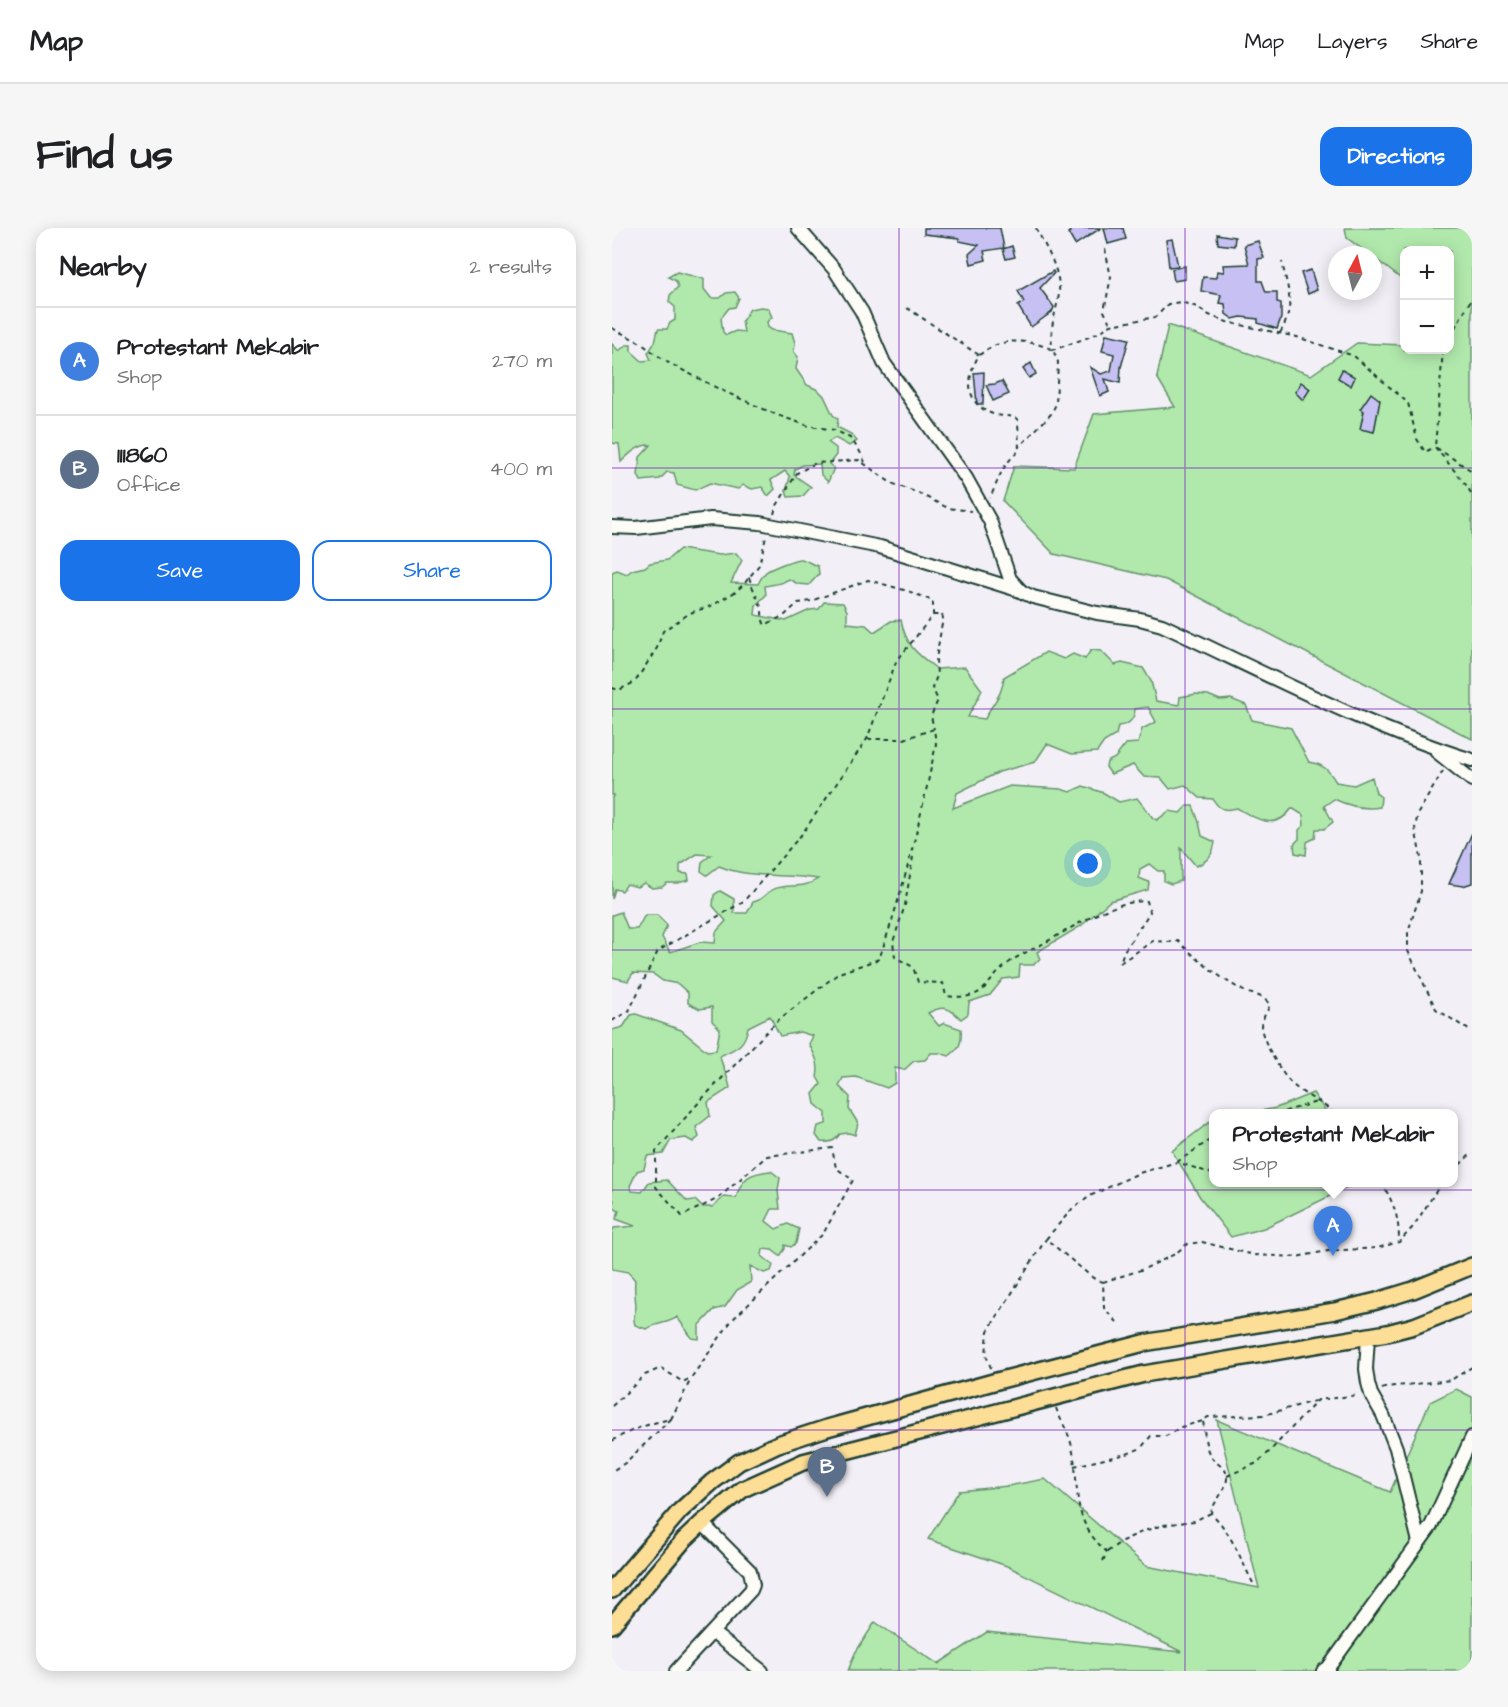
<!DOCTYPE html>
<meta charset="utf-8">
<style>
:root{--surface:#fff;--page:#f6f6f6;--text:#202124;--muted:#757577;--line:#e0e0e0;--accent:#1a73e8}
body{margin:0;font-family:"Architects Daughter",sans-serif;background:var(--page);color:var(--text)}
.controls{position:absolute;right:18px;top:18px;display:grid;overflow:hidden;border-radius:12px;box-shadow:0 3px 15px #0003}
.controls button{width:54px;height:54px;display:grid;place-items:center;padding:0;border:0;border-bottom:2px solid var(--line);background:var(--surface);color:var(--text);font:30px sans-serif}
.compass{position:absolute;left:716px;top:18px;width:54px;height:54px;border-radius:50%;background:var(--surface);box-shadow:0 3px 15px #0003;rotate:7deg}
.you{position:absolute;left:476px;top:636px;width:21px;height:21px;margin:-15px;border:4px solid #fff;border-radius:50%;background:#1a73e8;box-shadow:0 0 0 9px #1a73e833}
.badge{display:grid;place-items:center;width:39px;height:39px;border-radius:50%;background:var(--accent);color:#fff;font-size:20px;font-weight:700}
.pin{position:absolute;translate:-50% -50px;filter:drop-shadow(0 2px 3px #0008)}
.pin::after{content:'';position:absolute;top:32px;width:21px;height:18px;background:inherit;clip-path:polygon(0 0,100% 0,50% 100%)}
.popup{position:absolute;left:597px;top:881px;width:249px;height:78px;box-sizing:border-box;display:grid;place-content:center;border-radius:12px;background:var(--surface);filter:drop-shadow(0 2px 4px #0005);font-size:20px;white-space:nowrap;color:var(--muted)}
.popup b{font-size:22px;color:var(--text)}
.popup::after{content:'';position:absolute;left:50%;top:100%;margin-left:-12px;border:12px solid transparent;border-top-color:var(--surface)}
.list{margin:0;padding:0;list-style:none}
h2{display:flex;justify-content:space-between;align-items:center;height:78px;margin:0;padding:0 24px;font-size:26px}
h2 small{font-size:20px;font-weight:400;color:var(--muted)}
.list li{display:grid;grid-template-columns:39px 1fr auto;gap:18px;align-items:center;box-sizing:border-box;height:108px;padding:0 24px;border-top:2px solid var(--line)}
.list b{display:block;font-size:22px;white-space:nowrap}
.list p{margin:0;font-size:20px;white-space:nowrap;color:var(--muted)}
.list em{font-size:20px;font-style:normal;color:var(--muted)}
.actions{display:flex;gap:12px;padding:18px 24px}
.actions a{flex:1;padding:14px 0;border:2px solid var(--accent);border-radius:18px;text-align:center;font-size:21px;color:var(--accent)}
.actions .main{background:var(--accent);color:#fff}
.map{position:relative;flex:none;width:860px;height:1443px;overflow:hidden;border-radius:18px}
header{display:flex;align-items:center;gap:36px;box-sizing:border-box;height:84px;padding:0 30px;background:var(--surface);border-bottom:2px solid var(--line)}
header strong{font-size:28px}
nav{display:flex;gap:33px;margin-inline-start:auto;font-size:21px}
.intro{display:flex;align-items:center;justify-content:space-between;box-sizing:border-box;height:144px;padding:0 36px}
h1{margin:0;font-size:42px}
.button{padding:15px 27px;border-radius:18px;background:var(--accent);color:#fff;font-size:21px;font-weight:700}
main{display:flex;gap:36px;padding:0 36px}
aside{flex:1;background:var(--surface);border-radius:18px;box-shadow:0 3px 15px #0003}
.map>svg:first-child{display:block}
.green{fill:#b1e9ac;stroke:#689370;stroke-width:1.5}
.building{fill:#c7c0f2;stroke:#1f3d34;stroke-width:1.5}
.lines{fill:none;stroke-linecap:round;stroke-linejoin:round}
.minor-casing{stroke:#1f3d34;stroke-width:16}
.major-casing{stroke:#1f3d34;stroke-width:20}
.path{stroke:#1f3d34;stroke-width:2;stroke-dasharray:4.5 4.5;stroke-linecap:butt}
.minor{stroke:#fdfcf7;stroke-width:12}
.major{stroke:#fdde96;stroke-width:15}
.grid{fill:none;stroke:#7b2cbf;stroke-width:1.5;stroke-opacity:0.55}
</style>
<header>
<strong>Map</strong>
<nav><a>Map</a><a>Layers</a><a>Share</a></nav>
</header>
<div class="intro"><h1>Find us</h1><a class="button">Directions</a></div>
<main>
<aside>
<h2>Nearby<small>2 results</small></h2>
<ul class="list">
<li><span class="badge" style="background:#3f7fe0">A</span><div><b>Protestant Mekabir</b><p>Shop</p></div><em>270 m</em></li>
<li><span class="badge" style="background:#5c6f8a">B</span><div><b>111860</b><p>Office</p></div><em>400 m</em></li>
</ul>
<div class="actions"><a class="main">Save</a><a>Share</a></div>
</aside>
<div class="map">
<svg width="860" height="1443" viewBox="0 0 860 1443">
<rect width="100%" height="100%" fill="#f2f0f6"/>
<filter id="ink" filterUnits="userSpaceOnUse"><feTurbulence type="fractalNoise" baseFrequency=".0167" numOctaves="2"/><feDisplacementMap in="SourceGraphic" scale="12" xChannelSelector="R" yChannelSelector="G"/><feConvolveMatrix kernelMatrix="1 2 1 2 8 2 1 2 1" color-interpolation-filters="sRGB"/></filter>
<g filter="url(#ink)">
<g class="green">
<polygon points="733,0 860,0 860,511 554,352 442,326 391,273 402,238 462,240 482,186 563,179 545,149 556,97 699,147 745,115 792,117 792,122 838,122 838,22 792,22 792,53 761,29 761,27 758,27 735,10"/>
<path d="M65,44L92,51V61L99,70H108L114,65L123,64L127,70L123,79L117,80L109,90L111,104L114,107L124,103L132,104L130,93L138,81L149,79L156,80L160,89L155,94L156,99L160,102L180,105L183,115L182,124L186,129L184,141L195,157L206,162L212,168L221,187L226,191L225,199L239,206L245,213L237,218L223,210L216,214L224,220V227L217,236L222,240L216,254L209,247L208,236L191,237L183,241L182,247L199,259L191,268L176,269L174,263L178,249L173,243L159,252L163,261L156,268L150,259L140,261L131,257L126,261L98,255L83,262L65,257L62,245L55,244L48,251L29,253L26,247L28,229L39,217C27,216 17,226 9,234L7,216L0,215V116L7,123L14,117H19V123L30,133L39,132L36,125L43,114L46,101H55L58,95L63,92V79L57,74L58,67L66,59L64,53L56,49Z"/>
<path d="M68,321L107,327L124,325L130,332L119,355L146,356C148,352 151,347 154,344C158,341 184,330 189,331C195,332 200,337 206,338L207,346L197,357L186,356L177,351L169,355L153,358L154,367L144,377L143,387L174,393L198,382L207,381L212,374L231,375L235,383V395L254,397L262,404L279,393L289,392C294,418 304,425 325,441L353,439L370,462L356,489L373,491C380,474 390,470 392,449L434,424L452,431L461,426L473,431L479,422L489,423L503,437L510,435L531,440L539,453L544,473L567,477L568,469L584,466L596,467L608,472L619,471L634,477L640,492L679,500L697,534C711,536 717,542 724,554L742,557L760,549L764,565L769,569L768,579C752,582 737,578 722,571L712,578L721,594L712,601H704L703,610L695,614L694,627L683,625L682,616L687,611V602L692,597L691,587L680,580C664,604 644,591 625,580C613,583 607,582 601,571L588,570L573,557L558,561L549,550L532,549L521,537L499,546L494,539L495,534L503,530L514,516L526,515L530,501L544,494L536,479L523,481C522,492 517,497 506,498L504,507L492,514L485,524L460,526L435,516L423,534L387,544L345,565L341,580L398,558L449,561L458,564L471,558L492,565L507,574L525,570L541,590L545,592L557,583L568,585L575,578H581L587,594L590,608L603,614C601,627 596,633 584,638L569,620V653L559,656L552,653V643H546L537,636L528,641L527,650L537,654L536,662L498,673L469,698L425,724L428,731L421,737H408L407,749L391,751L378,767L357,774L356,786L349,791C337,779 331,777 316,785L327,798L332,795L349,801C350,815 348,820 337,828L328,825H319L313,832L302,833L292,842L283,840V855L275,860L244,849L231,850L227,858L238,869L237,881L246,895L243,907L237,905L228,906C223,913 219,915 209,914L204,907L206,898L214,896V885L203,876L201,866L209,856L205,849C208,836 203,827 197,816L201,808L188,804L168,808L158,788L136,799C133,818 124,820 108,828C110,839 116,848 118,860L96,874L98,888L84,899L87,909L81,914L74,910L59,912L51,926L35,928L32,941L25,943L18,958L20,963L30,964L37,954L55,952L75,973L83,972L90,979H100L112,969L124,970C130,949 138,945 159,943L168,950L166,962L168,981H160L154,993L164,1001L176,996L187,1001L184,1015L179,1019L173,1017V1021L168,1028L160,1022L151,1021L150,1028L161,1037L159,1043L152,1045L138,1038L139,1054L125,1062L113,1079L102,1082L87,1098V1111L80,1110L65,1089C59,1095 44,1095 34,1101L23,1097C20,1089 24,1085 24,1077C23,1069 22,1061 23,1052L16,1044L0,1041V1004L2,1000L23,998L4,991L7,983L0,979L2,972L0,970V802L11,799L19,787L24,786L69,802L95,823L104,822L108,801L100,793V779L88,781L76,775V765L66,756L51,753L41,746L21,745L16,753L0,749V687L9,684L16,701H25L33,687H45L55,697L50,709L58,724L88,714L103,715L104,704L114,693L101,678L102,667L108,663L122,671V685H135L141,674C150,673 154,664 162,661C178,655 190,662 206,651C173,645 137,651 107,638L95,647L89,643L90,634L99,627L85,626L68,637V645L76,646L77,652L66,655H55L50,659L40,660L32,655L25,659L15,656L10,663L3,661L0,671V570L2,567H0V344L5,342L15,346L20,342L33,339L38,335L55,332Z"/>
<polygon points="701,865 715,885 638,885 664,880"/>
<polygon points="599,893 601,893 601,954 745,955 652,1000 619,1009 588,969 560,923"/>
<polygon points="844,1161 860,1169 860,1443 236,1443 243,1425 263,1394 326,1436 375,1404 570,1424 395,1338 316,1311 347,1263 396,1258 433,1251 534,1338 647,1360 605,1192 778,1264 818,1174"/>
</g>
<g class="building">
<polygon points="312,0 388,0 392,20 372,23 374,32 359,36 357,26 367,17 347,13 347,10 312,6"/>
<polygon points="456,0 489,0 463,17 456,5 458,4"/>
<polygon points="492,0 511,0 514,11 496,16"/>
<polygon points="605,6 623,9 622,18 606,16"/>
<polygon points="560,11 566,38 557,39 554,12"/>
<polygon points="646,13 652,30 646,31 646,53 650,53 654,64 665,64 665,74 669,75 669,90 665,101 646,95 646,91 629,89 621,91 614,86 613,76 607,75 609,67 589,63 591,49 604,50 605,43 612,44 611,37 637,36 632,17"/>
<polygon points="400,18 403,29 394,31 391,21"/>
<polygon points="573,38 573,51 562,53 560,41"/>
<polygon points="699,42 705,62 696,66 689,45"/>
<polygon points="441,43 442,45 428,60 442,79 440,84 419,99 406,78 412,74 406,63"/>
<polygon points="494,106 517,111 509,139 508,155 493,151 497,164 488,168 478,139 489,146 499,143 502,126 490,123"/>
<polygon points="419,135 424,146 417,150 411,141"/>
<polygon points="730,142 743,149 739,158 726,150"/>
<polygon points="372,144 371,176 365,176 362,145"/>
<polygon points="390,153 397,166 381,173 374,157 383,156"/>
<polygon points="689,154 698,161 691,172 683,164"/>
<polygon points="759,165 768,172 762,204 748,201 752,183 748,181"/>
<polygon points="860,605 860,655 851,658 837,656"/>
</g>
<g class="lines">
<g class="minor-casing">
<g id="minor">
<path d="M186,0L222,41L250,84L272,135L354,250L378,293L398,351L410,364L421,369L485,385L528,391L550,397C651,444 754,499 860,532"/>
<polyline points="0,299 24,300 99,291 148,295 268,319 409,363"/>
<polyline points="825,524 860,552"/>
<polyline points="756,1109 754,1141 756,1155 759,1166 771,1187 784,1220 807,1314"/>
<polyline points="101,1405 150,1443"/>
<polyline points="64,1443 139,1362 141,1357 138,1343 90,1295"/>
<polyline points="711,1443 716,1440 819,1298 860,1209"/>
</g>
</g>
<g class="major-casing">
<g id="major">
<polyline points="0,1362 68,1283 100,1254 127,1234 166,1216 215,1200 385,1153 532,1115 723,1083 765,1073 801,1062 860,1038"/>
<polyline points="0,1397 72,1312 90,1295 131,1261 191,1234 532,1146 775,1105 802,1098 860,1075"/>
</g>
</g>
<g class="path">
<path d="M424,0C434,20 449,43 447,66C444,86 436,102 441,122L480,108L499,97L544,89L556,76L569,74L585,79L597,87L615,94L685,109L742,128L796,175L805,211L813,224L823,219L855,258L860,267"/>
<polyline points="493,21 499,49 492,83 499,97"/>
<path d="M295,80L367,127C353,151 353,178 384,187C392,189 400,186 406,192L407,223C389,238 388,249 378,270"/>
<polyline points="0,100 27,114 55,134 109,162 165,187 197,198 223,202 238,210 247,222 253,234"/>
<path d="M668,105C684,78 676,63 670,34"/>
<polyline points="838,108 860,70"/>
<polyline points="831,122 823,219 860,243"/>
<path d="M367,127C373,123 378,119 384,117C402,110 425,114 441,122L446,134L444,176L439,186L408,218"/>
<polyline points="162,286 164,279 185,245 204,235 247,232 279,255 306,265 336,280 359,283"/>
<polyline points="321,387 330,387 331,390 324,431 325,448 320,460 326,472 319,488 322,501"/>
<polyline points="0,460 7,462 23,454 45,420 51,403 78,385 99,378 123,364 132,356 147,337 154,309"/>
<polyline points="831,543 806,585 803,600 809,630 809,663 796,704 796,723 824,781 860,804"/>
<path d="M301,629L293,677L281,714L283,729L301,739L306,754L331,755L334,768C377,773 370,755 398,734C408,726 423,721 434,714C466,697 498,673 535,673L538,684L512,723L508,735"/>
<path d="M508,735L541,713L558,714L566,713C586,732 606,749 630,762C642,769 648,764 658,777C655,784 649,792 649,799C650,812 670,847 680,856C693,868 710,874 723,886"/>
<path d="M0,793L17,783L46,723L131,674L190,606L255,511L284,434L321,387V373L296,363L256,352L199,373L186,375L173,387L153,397C149,391 151,384 149,378C145,368 140,360 137,349"/>
<polyline points="664,886 708,873"/>
<polyline points="565,934 601,910"/>
<polyline points="841,943 860,925"/>
<path d="M769,954C782,975 787,989 787,1013"/>
<polyline points="491,1054 532,1041 563,1026 575,1016 590,1014 642,1027 684,1029 716,1023 765,1020 787,1014 801,999 830,954"/>
<polyline points="505,1094 492,1080 491,1054 481,1050 434,1011 461,980 480,967 527,945 565,934 601,946"/>
<polyline points="379,1140 374,1127 376,1103 434,1011"/>
<polyline points="770,1161 775,1159 839,1152 860,1139"/>
<path d="M0,1178L33,1147L49,1140L71,1154L79,1150L120,1092L211,1006L241,952L224,940L220,920L155,928L105,971L70,988L44,959V923L89,872L166,792L227,745L267,731C292,661 309,589 324,516L322,501L292,511H255"/>
<path d="M444,1180C448,1192 456,1203 459,1215C470,1258 455,1289 495,1324L491,1333"/>
<polyline points="59,1191 79,1151"/>
<path d="M0,1213C18,1202 38,1195 59,1191L13,1235L0,1243"/>
<polyline points="462,1238 515,1226 529,1220 539,1208 554,1208 569,1199 591,1193"/>
<polyline points="615,1248 645,1235 657,1224 706,1172 747,1167"/>
<polyline points="495,1324 510,1313 532,1303 551,1297 582,1293 599,1285"/>
<path d="M641,1355C628,1330 619,1304 599,1285C601,1274 613,1265 615,1251C616,1239 606,1238 600,1230C592,1220 593,1204 591,1193L596,1189L652,1187L706,1172"/>
</g>
<use href="#minor" class="minor"/>
<use href="#major" class="major"/>
</g>
</g>
<path class="grid" d="M287,0V1443M573,0V1443M0,240H860M0,481H860M0,722H860M0,962H860M0,1202H860"/>
</svg>
<div class="controls">
<button>+</button>
<button>−</button>
</div>
<svg class="compass" viewBox="-18 -18 36 36"><path d="M0-13l5 13h-10z" fill="#e53935"/><path d="M0 13l5-13h-10z" fill="#757577"/></svg>
<div class="you"></div>
<div class="pin badge" style="left:721px;top:1028px;background:#3f7fe0">A</div>
<div class="popup"><b>Protestant Mekabir</b>Shop</div>
<div class="pin badge" style="left:215px;top:1269px;background:#5c6f8a">B</div>
</div>
</main>
